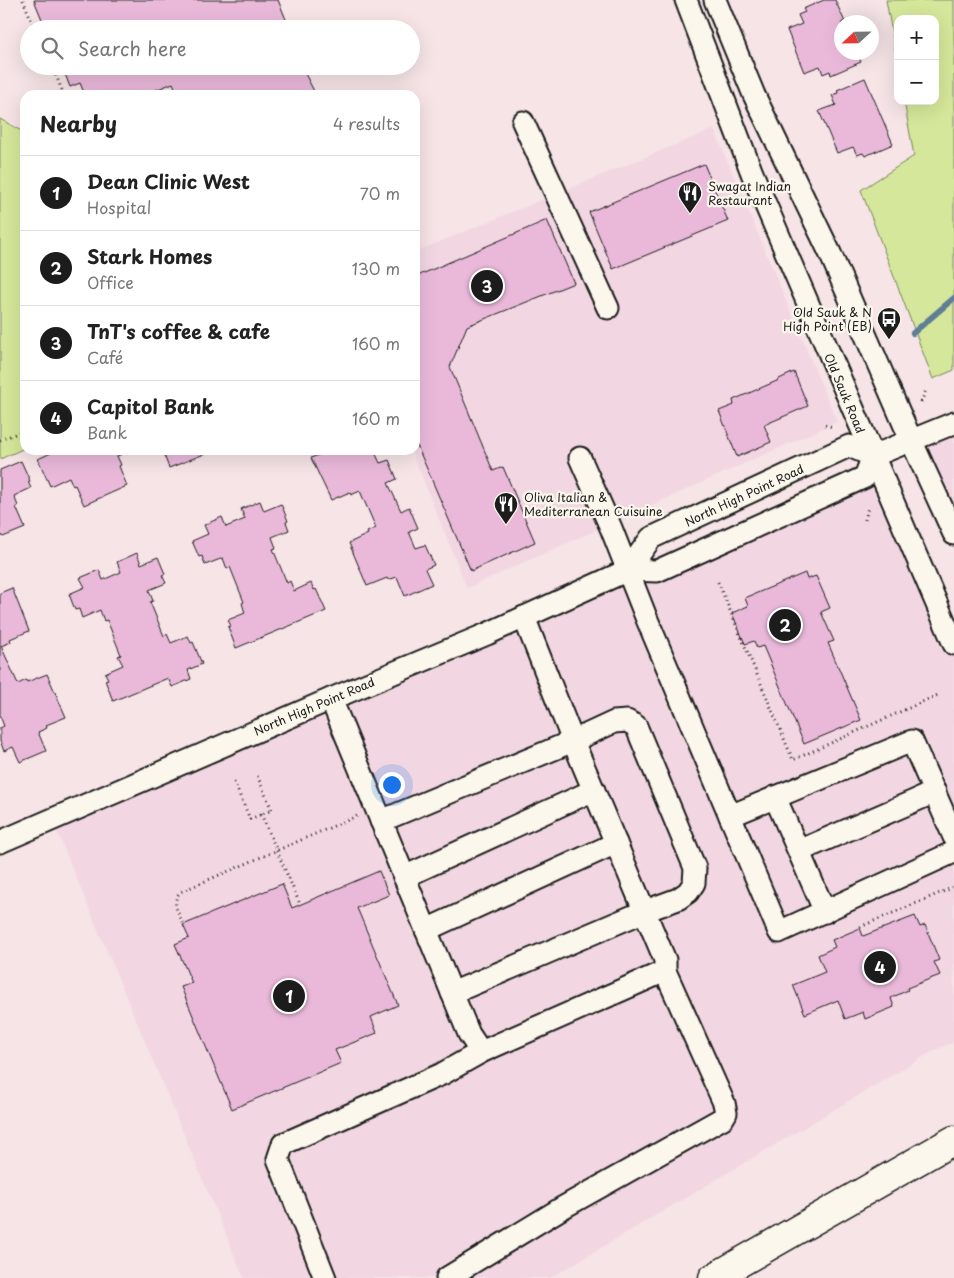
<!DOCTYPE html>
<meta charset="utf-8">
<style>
:root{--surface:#fff;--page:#f2f2f2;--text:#222;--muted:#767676;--line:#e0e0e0;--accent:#1c1c1c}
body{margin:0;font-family:"Playpen Sans",sans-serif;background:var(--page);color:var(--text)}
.controls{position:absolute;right:15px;top:15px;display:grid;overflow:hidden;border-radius:10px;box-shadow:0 5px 20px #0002}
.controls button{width:45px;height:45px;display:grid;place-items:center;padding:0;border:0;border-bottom:1px solid var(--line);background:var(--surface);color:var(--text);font:25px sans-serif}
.compass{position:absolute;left:834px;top:15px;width:45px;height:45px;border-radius:50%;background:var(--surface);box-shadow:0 5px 20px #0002;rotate:248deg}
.you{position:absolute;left:391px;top:784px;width:18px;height:18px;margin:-12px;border:4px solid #fff;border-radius:50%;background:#1a73e8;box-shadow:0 0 0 8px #1a73e833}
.badge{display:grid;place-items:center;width:32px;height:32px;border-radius:50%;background:var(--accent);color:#fff;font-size:16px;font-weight:700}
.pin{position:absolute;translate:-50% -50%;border:2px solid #fff;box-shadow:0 1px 5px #0006}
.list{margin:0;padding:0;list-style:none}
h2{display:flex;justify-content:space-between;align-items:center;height:65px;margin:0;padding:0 20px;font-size:21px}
h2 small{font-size:16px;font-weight:400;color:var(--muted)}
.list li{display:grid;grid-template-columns:32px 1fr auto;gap:15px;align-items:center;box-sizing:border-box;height:75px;padding:0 20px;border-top:1px solid var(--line)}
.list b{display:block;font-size:19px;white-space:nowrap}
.list p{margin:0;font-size:16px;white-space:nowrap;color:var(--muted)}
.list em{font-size:16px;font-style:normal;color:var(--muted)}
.icon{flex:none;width:28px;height:28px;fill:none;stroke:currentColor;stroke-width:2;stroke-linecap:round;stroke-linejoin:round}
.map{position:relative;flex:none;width:954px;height:1278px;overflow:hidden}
.search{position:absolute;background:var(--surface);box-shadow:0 5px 20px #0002;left:20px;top:20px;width:400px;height:55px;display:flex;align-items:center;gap:12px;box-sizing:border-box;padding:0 18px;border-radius:28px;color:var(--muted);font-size:19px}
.panel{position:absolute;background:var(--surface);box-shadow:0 5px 20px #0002;left:20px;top:90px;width:400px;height:365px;border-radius:15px}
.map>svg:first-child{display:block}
.built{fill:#f2d7e3}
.green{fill:#d5e79a;stroke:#78825b}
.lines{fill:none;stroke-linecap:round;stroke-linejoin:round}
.stream{stroke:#5f7d96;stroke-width:6}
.building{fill:#eab9da;stroke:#1c1c1c}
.minor-casing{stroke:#1c1c1c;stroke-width:25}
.highway-casing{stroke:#1c1c1c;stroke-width:31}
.path{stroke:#1c1c1c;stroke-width:3;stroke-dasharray:1 4;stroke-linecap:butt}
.minor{stroke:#fbf7ec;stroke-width:21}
.highway{stroke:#fbf7ec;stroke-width:28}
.labels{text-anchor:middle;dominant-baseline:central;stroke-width:4.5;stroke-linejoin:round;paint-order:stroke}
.poi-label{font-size:12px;fill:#1c1c1c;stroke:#fbf7ec;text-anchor:start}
.street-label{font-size:12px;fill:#1c1c1c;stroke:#fbf7ec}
</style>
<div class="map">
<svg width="954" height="1278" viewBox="0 0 954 1278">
<rect width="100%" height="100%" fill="#f6e4e7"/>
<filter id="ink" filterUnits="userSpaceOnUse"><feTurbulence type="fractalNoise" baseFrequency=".02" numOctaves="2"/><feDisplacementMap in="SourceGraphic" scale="10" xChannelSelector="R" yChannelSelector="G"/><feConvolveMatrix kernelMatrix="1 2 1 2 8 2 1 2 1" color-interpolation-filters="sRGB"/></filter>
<g filter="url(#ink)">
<g class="built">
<polygon points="714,129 837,422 467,588 411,450 415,450 415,252"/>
<polygon points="954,423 954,534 911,440"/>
<polygon points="873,456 954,644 954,1042 935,1050 550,1278 244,1278 52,820 487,634 657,571 865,477"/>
</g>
<g class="green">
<polygon points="886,0 954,0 954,370 933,379 861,190 914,156 904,101 935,101 935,19 898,19 898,66"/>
<polygon points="0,119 25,133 25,448 0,459"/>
</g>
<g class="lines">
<polyline class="stream" points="913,333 954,298"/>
</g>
<g class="building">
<polygon points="34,0 278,0 290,29 46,29"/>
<polygon points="824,0 835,0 845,22 842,22 842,52 857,52 861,62 831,75 830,71 823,74 820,66 804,72 787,30 802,24 798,15 805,12 803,9"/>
<polygon points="62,66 301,66 316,95 178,95 173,83 143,95 85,95 80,83 70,87"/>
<polygon points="865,78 893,144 865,156 863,153 857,155 853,147 837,153 819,111 836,105 832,95 838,93 837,90"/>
<polygon points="704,164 728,221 613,269 589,212"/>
<polygon points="547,220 574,283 467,326 450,367 493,471 503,467 535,542 471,571 415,441 415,277"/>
<polygon points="794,372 808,406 764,425 771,442 737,457 719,411 734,405 733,400 779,380 779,379"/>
<polygon points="52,450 132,450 117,456 121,465 119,466 127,486 84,505 75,485 73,486 69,477 50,486 38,459 53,452"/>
<polygon points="162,450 212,450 212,451 169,468"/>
<polygon points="330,450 374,450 380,463 389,460 397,479 388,483 401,511 409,507 418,528 409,532 416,548 425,545 434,565 425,569 432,584 405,596 397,577 388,580 387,578 367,586 349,543 368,534 367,532 376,528 360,491 351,495 350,492 331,500 311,458"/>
<polygon points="21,461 30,481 28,482 31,488 14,496 18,506 16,507 25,528 3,537 2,535 0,536 0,470"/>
<polygon points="260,501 264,511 281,504 288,521 286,522 289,530 272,537 276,548 273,549 287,583 290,581 294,591 311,583 314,590 316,589 326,611 236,648 228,627 231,626 228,620 245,613 242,603 244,602 230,567 227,569 223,558 205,565 202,556 199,557 192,541 208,534 204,525 222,517 226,527 245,519 241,509"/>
<polygon points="137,553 141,564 158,557 165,574 162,575 166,583 149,590 153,601 150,602 164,636 167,634 171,643 188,636 191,643 193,642 202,664 188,670 191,679 172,687 168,678 113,701 105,680 108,679 105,673 123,665 118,656 121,655 107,620 104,621 100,610 82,618 79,609 75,610 69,594 85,587 80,578 99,570 103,580 121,572 117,562"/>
<polygon points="805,573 807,579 816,576 830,608 821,612 834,641 828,643 861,720 804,744 763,646 757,648 754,641 745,644 732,613 748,606 745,598"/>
<polygon points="12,588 29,631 10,639 11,642 1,646 18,684 26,680 27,682 47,674 66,717 46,725 47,728 38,732 46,751 20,762 13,747 4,751 0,741 0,728 4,726 0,716 0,593"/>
<polygon points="379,871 389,895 357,908 398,1005 371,1017 377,1033 335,1050 341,1063 232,1109 181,987 192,983 175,944 189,938 183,925 282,884 292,908"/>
<polygon points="915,916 920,927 925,925 939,960 934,962 940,975 907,988 908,990 891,998 894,1007 865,1019 863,1012 845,1019 838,1000 805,1014 793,985 825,972 818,955 835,947 832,940 860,928 863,936"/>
</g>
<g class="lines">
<g class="minor-casing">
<g id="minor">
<polyline points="686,0 752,173 954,644"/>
<polyline points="715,0 754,95 830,253 911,440 954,534"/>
<polyline points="523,122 608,308"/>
<polyline points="580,458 611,528 646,617 779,932 954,852"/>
<polyline points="628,570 651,538 849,446 873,456 954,423"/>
<polyline points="331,699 469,1034 481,1052 665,971 665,960 573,741 524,617"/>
<polyline points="775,797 825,912"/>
<polyline points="730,816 912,741 954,837"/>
<polyline points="381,821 573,741 614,722 627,721 636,726 695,868 694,883 688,892 678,899 645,911 452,993"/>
<polyline points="0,842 331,699 487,634 628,570 657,571 865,477 873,456"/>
<polyline points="799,851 935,792"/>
<polyline points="404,877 594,790"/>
<polyline points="426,930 616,843"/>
<polyline points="325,1278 278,1159 283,1144 442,1074 481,1052"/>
<polyline points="447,1278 562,1208 723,1118 726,1113 724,1103 665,971"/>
</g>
</g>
<g class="highway-casing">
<polyline id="highway" points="713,1278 954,1140"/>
</g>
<g class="path">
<polyline points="23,0 35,29"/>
<polyline points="52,66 64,95"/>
<polyline points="921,402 926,390"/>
<polyline points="825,425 833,427"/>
<polyline points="0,440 25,430"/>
<polyline points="865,520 868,508"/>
<polyline points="718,582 793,760 940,694"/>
<polyline points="234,782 250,819 272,810 256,773"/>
<polyline points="261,814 299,902"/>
<path d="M183,923C178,912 171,903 180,892L357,816"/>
<polyline points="860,927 954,887"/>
</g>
<use href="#minor" class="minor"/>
<use href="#highway" class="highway"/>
</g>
</g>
<defs>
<g id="restaurant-pin" transform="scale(1.25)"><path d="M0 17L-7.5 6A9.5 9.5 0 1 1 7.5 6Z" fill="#1c1c1c" stroke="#fbf7ec"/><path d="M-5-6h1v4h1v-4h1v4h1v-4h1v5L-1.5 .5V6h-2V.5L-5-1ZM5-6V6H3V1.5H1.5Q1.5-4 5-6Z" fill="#fff"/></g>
<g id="bus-pin" transform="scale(1.25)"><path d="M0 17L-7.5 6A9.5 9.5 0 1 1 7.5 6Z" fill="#1c1c1c" stroke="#fbf7ec"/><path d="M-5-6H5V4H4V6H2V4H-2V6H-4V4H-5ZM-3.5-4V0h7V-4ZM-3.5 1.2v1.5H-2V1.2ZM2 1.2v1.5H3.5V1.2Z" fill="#fff"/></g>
</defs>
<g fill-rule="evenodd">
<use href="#restaurant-pin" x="690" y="193"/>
<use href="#bus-pin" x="889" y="319"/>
<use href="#restaurant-pin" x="506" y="504"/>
</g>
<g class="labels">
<g class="poi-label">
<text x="708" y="186">Swagat Indian<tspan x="708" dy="14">Restaurant</tspan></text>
<text x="872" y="312" text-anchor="end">Old Sauk &amp; N<tspan x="872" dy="14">High Point (EB)</tspan></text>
<text x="524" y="497">Oliva Italian &amp;<tspan x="524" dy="14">Mediterranean Cuisuine</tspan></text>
</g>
<g class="street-label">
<text transform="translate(845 393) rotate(67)">Old Sauk Road</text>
<text transform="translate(744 495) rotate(-25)">North High Point Road</text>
<text transform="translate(314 706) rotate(-23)">North High Point Road</text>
</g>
</g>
</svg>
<div class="controls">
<button>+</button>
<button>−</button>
</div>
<svg class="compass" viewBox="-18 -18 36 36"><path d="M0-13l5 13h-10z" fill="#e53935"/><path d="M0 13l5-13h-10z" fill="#767676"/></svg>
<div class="you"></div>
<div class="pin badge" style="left:289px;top:996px">1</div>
<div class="pin badge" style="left:785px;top:625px">2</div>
<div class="pin badge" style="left:487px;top:286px">3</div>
<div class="pin badge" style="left:880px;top:967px">4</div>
<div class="search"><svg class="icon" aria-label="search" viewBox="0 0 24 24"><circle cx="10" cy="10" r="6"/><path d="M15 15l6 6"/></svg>Search here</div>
<section class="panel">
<h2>Nearby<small>4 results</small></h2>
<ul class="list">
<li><span class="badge">1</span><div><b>Dean Clinic West</b><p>Hospital</p></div><em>70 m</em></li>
<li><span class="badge">2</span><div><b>Stark Homes</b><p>Office</p></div><em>130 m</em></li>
<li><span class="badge">3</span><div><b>TnT's coffee &amp; cafe</b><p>Café</p></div><em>160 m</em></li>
<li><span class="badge">4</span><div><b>Capitol Bank</b><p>Bank</p></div><em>160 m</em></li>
</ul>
</section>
</div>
